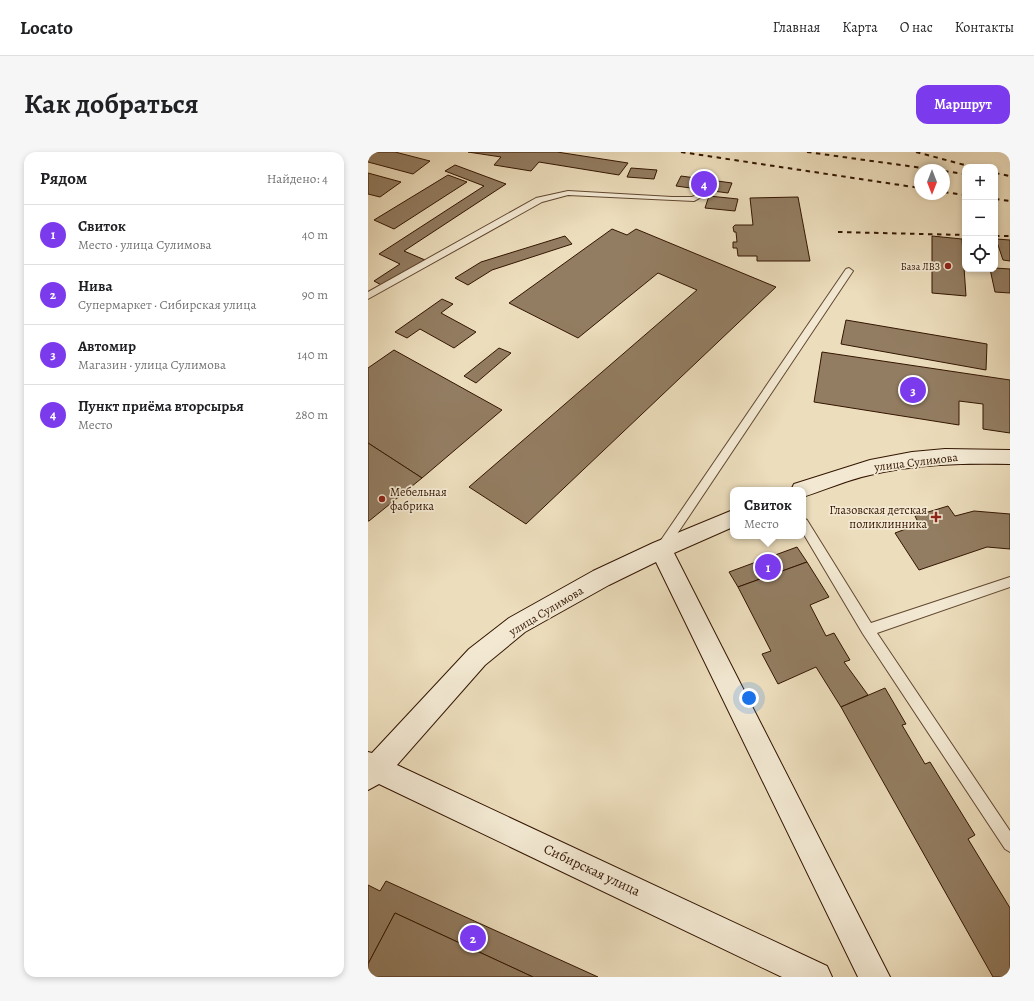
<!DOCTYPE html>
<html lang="ru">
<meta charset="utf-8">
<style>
:root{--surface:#fff;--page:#f6f6f6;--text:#202124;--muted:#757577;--line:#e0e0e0;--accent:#7c3aed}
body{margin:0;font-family:Alegreya,serif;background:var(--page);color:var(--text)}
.controls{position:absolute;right:12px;top:12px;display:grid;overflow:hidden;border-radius:8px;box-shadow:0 2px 6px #0003}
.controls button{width:36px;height:36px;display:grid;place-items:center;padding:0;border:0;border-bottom:1px solid var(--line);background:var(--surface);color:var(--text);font:20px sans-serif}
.compass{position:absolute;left:546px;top:12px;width:36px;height:36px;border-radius:50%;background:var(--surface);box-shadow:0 2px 6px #0003;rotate:180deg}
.you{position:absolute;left:381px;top:546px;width:14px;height:14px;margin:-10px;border:3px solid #fff;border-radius:50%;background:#1a73e8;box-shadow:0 0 0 6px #1a73e833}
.badge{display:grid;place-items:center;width:26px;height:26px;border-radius:50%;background:var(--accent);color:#fff;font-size:13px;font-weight:700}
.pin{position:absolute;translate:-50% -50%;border:2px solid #fff;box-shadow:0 1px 4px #0006}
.popup{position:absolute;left:362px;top:335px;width:76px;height:52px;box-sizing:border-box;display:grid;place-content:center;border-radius:8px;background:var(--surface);filter:drop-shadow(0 1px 3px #0005);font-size:13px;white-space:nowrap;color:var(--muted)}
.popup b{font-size:15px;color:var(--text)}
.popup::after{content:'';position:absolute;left:50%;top:100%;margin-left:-8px;border:8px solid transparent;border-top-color:var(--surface)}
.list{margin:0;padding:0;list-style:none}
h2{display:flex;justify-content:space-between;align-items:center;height:52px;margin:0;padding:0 16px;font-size:17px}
h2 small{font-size:13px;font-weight:400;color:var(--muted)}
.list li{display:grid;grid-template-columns:26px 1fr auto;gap:12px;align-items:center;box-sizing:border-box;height:60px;padding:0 16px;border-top:1px solid var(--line)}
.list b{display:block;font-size:15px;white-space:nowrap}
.list p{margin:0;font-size:13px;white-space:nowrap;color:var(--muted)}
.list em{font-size:13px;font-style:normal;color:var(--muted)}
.icon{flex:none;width:22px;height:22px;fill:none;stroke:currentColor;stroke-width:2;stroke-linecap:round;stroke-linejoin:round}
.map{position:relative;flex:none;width:642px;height:825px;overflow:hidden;border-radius:12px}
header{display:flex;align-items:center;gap:24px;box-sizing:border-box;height:56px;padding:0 20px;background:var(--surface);border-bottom:1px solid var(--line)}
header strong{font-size:19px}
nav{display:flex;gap:22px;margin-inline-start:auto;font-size:14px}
.intro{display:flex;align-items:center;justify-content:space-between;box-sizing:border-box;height:96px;padding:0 24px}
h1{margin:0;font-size:28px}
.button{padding:10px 18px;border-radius:12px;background:var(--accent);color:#fff;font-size:14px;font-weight:700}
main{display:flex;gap:24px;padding:0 24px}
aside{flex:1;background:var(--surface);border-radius:12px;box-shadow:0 2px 6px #0003}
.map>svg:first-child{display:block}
.building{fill:#937d62;stroke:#331501}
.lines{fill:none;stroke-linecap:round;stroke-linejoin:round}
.lane-casing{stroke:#614730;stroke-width:2}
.secondary-casing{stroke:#331501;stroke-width:2}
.lane{fill:#f3e9d3;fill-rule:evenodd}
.secondary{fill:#f3e9d3;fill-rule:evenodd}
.rail{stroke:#331501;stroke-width:2;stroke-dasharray:4.5 4.5;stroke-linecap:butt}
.poi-dot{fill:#8f2418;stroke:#f3e9d3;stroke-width:1.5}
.labels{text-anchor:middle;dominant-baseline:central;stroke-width:3.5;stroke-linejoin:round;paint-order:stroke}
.far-poi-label{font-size:10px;fill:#331501;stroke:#f3e9d3;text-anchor:end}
.street-label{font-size:12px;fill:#331501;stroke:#f3e9d3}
.poi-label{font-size:12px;fill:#331501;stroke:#f3e9d3;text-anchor:start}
.near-street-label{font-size:14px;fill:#331501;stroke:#f3e9d3}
</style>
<header>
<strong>Locato</strong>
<nav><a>Главная</a><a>Карта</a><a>О нас</a><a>Контакты</a></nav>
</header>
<div class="intro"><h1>Как добраться</h1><a class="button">Маршрут</a></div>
<main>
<aside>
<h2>Рядом<small>Найдено: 4</small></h2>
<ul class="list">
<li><span class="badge">1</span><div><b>Свиток</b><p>Место · улица Сулимова</p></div><em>40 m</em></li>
<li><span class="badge">2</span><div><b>Нива</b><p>Супермаркет · Сибирская улица</p></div><em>90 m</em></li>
<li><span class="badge">3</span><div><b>Автомир</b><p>Магазин · улица Сулимова</p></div><em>140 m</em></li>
<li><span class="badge">4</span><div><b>Пункт приёма вторсырья</b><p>Место</p></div><em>280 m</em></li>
</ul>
</aside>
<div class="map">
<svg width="642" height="825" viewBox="0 0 642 825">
<rect width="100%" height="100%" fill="#ecddbc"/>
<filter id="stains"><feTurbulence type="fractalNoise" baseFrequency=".005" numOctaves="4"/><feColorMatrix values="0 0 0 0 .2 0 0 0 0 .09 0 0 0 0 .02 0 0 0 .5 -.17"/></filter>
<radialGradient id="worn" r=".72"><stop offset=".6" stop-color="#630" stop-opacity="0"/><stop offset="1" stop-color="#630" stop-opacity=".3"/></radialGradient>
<g class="building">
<polygon points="0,0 27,0 62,9 45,22 0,10"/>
<polygon points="100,0 189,0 260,11 251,23 171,10 163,19 126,13 133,5"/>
<polygon points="87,13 138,32 36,99 57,108 17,135 6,129 32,112 11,102 116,34 77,19"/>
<polygon points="263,16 289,18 286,27 259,25"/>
<polygon points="0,21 33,30 12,45 0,42"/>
<polygon points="80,23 99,30 26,77 6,68"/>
<polygon points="313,24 364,31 360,41 308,34"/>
<polygon points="341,44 370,47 367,59 337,56"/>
<polygon points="430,45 442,109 389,109 389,104 370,104 369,96 365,96 365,90 369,90 368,80 366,80 365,75 367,73 385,73 382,46"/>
<polygon points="244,77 259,83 268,77 408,135 158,372 101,335 329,138 290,121 210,186 141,151"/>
<polygon points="197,84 204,92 124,118 100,133 87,126 113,110"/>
<polygon points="564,84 594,87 598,144 564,141"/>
<polygon points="628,87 642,88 642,109 635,108"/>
<polygon points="627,116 642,117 642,141 627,140 622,117"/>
<polygon points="74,147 85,152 73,161 108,180 86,196 52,177 39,186 27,180"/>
<polygon points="478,168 619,192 618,218 473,192"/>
<polygon points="131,196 143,201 108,231 96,224"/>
<polygon points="26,198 134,258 54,326 0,291 0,216"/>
<polygon points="454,200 642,228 642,281 615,277 615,252 591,249 591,273 446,250"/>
<polygon points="0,291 54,326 1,369 0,369"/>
<polygon points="580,354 587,364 606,359 642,362 642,397 619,395 551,418 527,381 551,372 547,364"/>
<polygon points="429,395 439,410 370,435 361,420"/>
<polygon points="439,410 461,445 442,453 458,484 466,481 482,508 476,510 500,543 473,555 448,515 410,532 394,502 403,499 370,435"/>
<polygon points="517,536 538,572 534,573 557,612 562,610 607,683 600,687 642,756 642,825 625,825 473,555"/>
<polygon points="18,729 230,825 165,825 27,761 0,812 0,733 12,739"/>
<polygon points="27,761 165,825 0,825 0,812"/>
</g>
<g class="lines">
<g class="lane-casing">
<g id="lane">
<polygon points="200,39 304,45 324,45 333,41 337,43 326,49 200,43 174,50 0,147 0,140 168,46"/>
<polygon points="481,116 485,119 297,400 293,402 289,400 287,397 289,394 478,117"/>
<polygon points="435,366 439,368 503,471 642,425 642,435 509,481 642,679 642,700 637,697 495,482 435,381"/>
</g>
</g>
<g class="secondary-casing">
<g id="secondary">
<path d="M577,297L642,298V312C595,311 548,312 502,323C479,328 457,338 435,345V338H423L426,332L502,308L544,300Z"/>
<polygon points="365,358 365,375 306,401 522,825 490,825 288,410 241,433 157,480 117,513 29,613 459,814 464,825 414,825 11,632 0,638 0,600 4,601 101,497 141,466 225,419 285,391"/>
</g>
</g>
<use href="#lane" class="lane"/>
<use href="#secondary" class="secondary"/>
<g class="rail">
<polyline points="313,0 552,36"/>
<polyline points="439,0 569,18"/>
<polyline points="548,0 604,15"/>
<polyline points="576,19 597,22"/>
<polyline points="627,21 642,24"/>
<polyline points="576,40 597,43"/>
<polyline points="627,47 642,49"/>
<polyline points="470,80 597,83"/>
<polyline points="627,84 642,84"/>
</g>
</g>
<g class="poi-dot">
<circle cx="580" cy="114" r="4"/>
<circle cx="14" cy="347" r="4"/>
<path d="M566 359h4v4h4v4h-4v4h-4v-4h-4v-4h4z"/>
</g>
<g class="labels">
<g class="far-poi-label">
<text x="572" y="114">База ЛВЗ</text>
</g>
<g class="street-label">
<text transform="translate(548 310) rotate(-7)">улица Сулимова</text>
<text transform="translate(178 459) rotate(-31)">улица Сулимова</text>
</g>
<g class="poi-label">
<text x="22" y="340">Мебельная<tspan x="22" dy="14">фабрика</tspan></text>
<text x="559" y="358" text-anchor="end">Глазовская детская<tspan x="559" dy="14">поликлинника</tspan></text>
</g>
<g class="near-street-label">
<text transform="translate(224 718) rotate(25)">Сибирская улица</text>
</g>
</g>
<rect width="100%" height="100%" filter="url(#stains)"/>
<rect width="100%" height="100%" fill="url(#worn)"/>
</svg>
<div class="controls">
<button>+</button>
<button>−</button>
<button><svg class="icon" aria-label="locate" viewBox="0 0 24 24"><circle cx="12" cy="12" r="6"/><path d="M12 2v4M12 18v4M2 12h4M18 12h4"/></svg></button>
</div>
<svg class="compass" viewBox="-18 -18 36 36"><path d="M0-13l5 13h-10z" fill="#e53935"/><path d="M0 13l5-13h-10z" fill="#757577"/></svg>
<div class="you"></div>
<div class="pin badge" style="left:400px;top:415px">1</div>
<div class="popup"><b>Свиток</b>Место</div>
<div class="pin badge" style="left:105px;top:786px">2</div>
<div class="pin badge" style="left:545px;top:238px">3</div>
<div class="pin badge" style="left:336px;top:32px">4</div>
</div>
</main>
